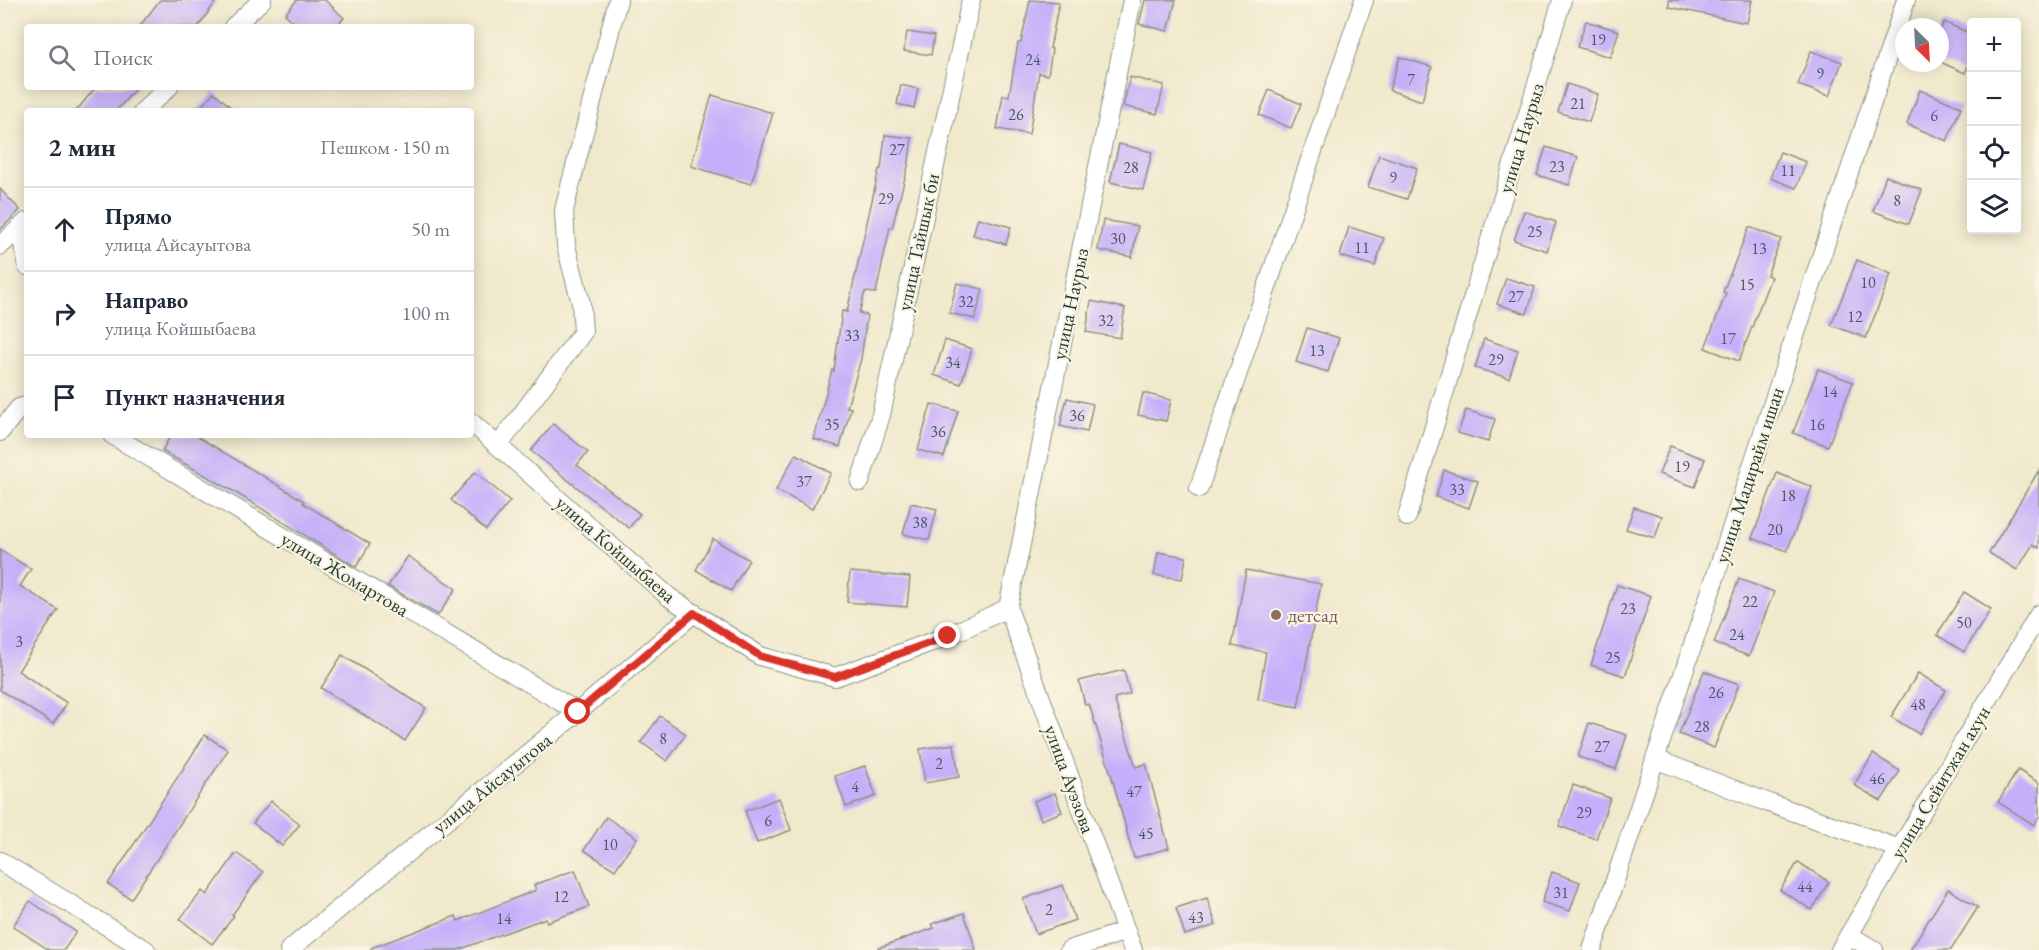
<!DOCTYPE html>
<html lang="ru">
<meta charset="utf-8">
<style>
:root{--surface:#fff;--page:#f2f2f3;--text:#1f2937;--muted:#747a83;--line:#e0e1e3}
body{margin:0;font-family:"EB Garamond",serif;background:var(--page);color:var(--text)}
.controls{position:absolute;right:18px;top:18px;display:grid;overflow:hidden;border-radius:6px;box-shadow:0 3px 15px #0003}
.controls button{width:54px;height:54px;display:grid;place-items:center;padding:0;border:0;border-bottom:2px solid var(--line);background:var(--surface);color:var(--text);font:30px sans-serif}
.compass{position:absolute;left:1895px;top:18px;width:54px;height:54px;border-radius:50%;background:var(--surface);box-shadow:0 3px 15px #0003;rotate:156deg}
.stop{position:absolute;width:18px;height:18px;margin:-14px;border:4px solid #d93025;border-radius:50%;background:#fff}
.stop.end{background:#d93025;border-color:#fff;box-shadow:0 2px 6px #0008}
.list{margin:0;padding:0;list-style:none}
h2{display:flex;justify-content:space-between;align-items:center;height:78px;margin:0;padding:0 24px;font-size:26px}
h2 small{font-size:20px;font-weight:400;color:var(--muted)}
.list li{display:grid;grid-template-columns:39px 1fr auto;gap:18px;align-items:center;box-sizing:border-box;height:84px;padding:0 24px;border-top:2px solid var(--line)}
.list b{display:block;font-size:22px;white-space:nowrap}
.list p{margin:0;font-size:20px;white-space:nowrap;color:var(--muted)}
.list em{font-size:20px;font-style:normal;color:var(--muted)}
.icon{flex:none;width:33px;height:33px;fill:none;stroke:currentColor;stroke-width:2;stroke-linecap:round;stroke-linejoin:round}
.map{position:relative;flex:none;width:2039px;height:950px;overflow:hidden}
.search{position:absolute;background:var(--surface);box-shadow:0 3px 15px #0003;left:24px;top:24px;width:450px;height:66px;display:flex;align-items:center;gap:15px;box-sizing:border-box;padding:0 21px;border-radius:6px;color:var(--muted);font-size:22px}
.panel{position:absolute;background:var(--surface);box-shadow:0 3px 15px #0003;left:24px;top:108px;width:450px;height:330px;border-radius:6px}
.map>svg:first-child{display:block}
.building{fill:#c5affa}
.lines{fill:none;stroke-linecap:round;stroke-linejoin:round}
.minor-casing{stroke:#889380;stroke-width:20}
.minor{stroke:#fff;stroke-width:18}
.route{stroke:#d93025;stroke-width:8}
.education-dot{fill:#8d6e63;stroke:#fcf5e5;stroke-width:2}
.labels{text-anchor:middle;dominant-baseline:central;stroke-width:4.5;stroke-linejoin:round;paint-order:stroke}
.number-label{font-size:16px;fill:#485a66}
.street-label{font-size:20px;fill:#1f3d34;stroke:#fcf5e5}
.education-label{font-size:20px;fill:#785e54;stroke:#fcf5e5;text-anchor:start}
</style>
<div class="map">
<svg width="2039" height="950" viewBox="0 0 2039 950">
<rect width="100%" height="100%" fill="#fcf5e5"/>
<filter id="ink" filterUnits="userSpaceOnUse"><feTurbulence type="fractalNoise" baseFrequency=".0167" numOctaves="2"/><feDisplacementMap in="SourceGraphic" scale="12" xChannelSelector="R" yChannelSelector="G"/><feConvolveMatrix kernelMatrix="1 2 1 2 8 2 1 2 1" color-interpolation-filters="sRGB"/></filter>
<filter id="wash" filterUnits="userSpaceOnUse"><feTurbulence type="fractalNoise" baseFrequency=".008" numOctaves="4" result="noise"/><feDisplacementMap in="SourceGraphic" scale="24" xChannelSelector="R" yChannelSelector="G"/><feGaussianBlur stdDeviation="1.35" result="paint"/><feColorMatrix in="noise" values="0 0 0 0 0 0 0 0 0 0 0 0 0 0 0 0 0 1.4 0 .05"/><feComposite in="paint" operator="in"/></filter>
<g filter="url(#wash)">
<rect width="100%" height="100%" fill="#f0e9cc"/>
<g id="blocks">
<g class="building">
<polygon points="160,0 217,0 198,27 139,27"/>
<polygon points="297,0 325,0 344,18 335,27 299,27 285,14"/>
<polygon points="1030,0 1059,2 1050,48 1052,49 1048,75 1039,73 1029,134 997,129 1003,95 1009,96 1018,43 1021,43"/>
<polygon points="1145,0 1176,0 1168,31 1139,24"/>
<polygon points="1669,0 1752,0 1747,23 1669,7"/>
<polygon points="1586,21 1619,31 1610,57 1577,47"/>
<polygon points="1944,22 1971,34 1971,58 1965,73 1940,62 1940,30"/>
<polygon points="907,32 934,36 931,55 904,51"/>
<polygon points="1811,51 1842,62 1829,96 1798,85"/>
<polygon points="1400,57 1432,67 1422,101 1389,90"/>
<polygon points="1130,77 1164,85 1157,114 1123,106"/>
<polygon points="1567,84 1598,94 1589,122 1558,112"/>
<polygon points="901,85 918,89 914,108 897,104"/>
<polygon points="96,87 137,87 116,111 76,111"/>
<polygon points="1269,90 1301,104 1291,128 1259,115"/>
<polygon points="1920,90 1961,107 1947,141 1907,124"/>
<polygon points="214,92 235,111 197,111"/>
<polygon points="712,95 773,113 751,184 691,166"/>
<polygon points="885,135 912,138 909,162 892,228 890,227 876,293 865,292 859,313 867,315 861,359 847,407 851,408 840,447 814,439 832,370 834,371 842,311 847,312 879,169 881,169"/>
<polygon points="1119,144 1152,152 1143,190 1110,182"/>
<polygon points="1546,147 1578,157 1569,185 1537,175"/>
<polygon points="1780,152 1806,162 1796,188 1770,178"/>
<polygon points="1379,155 1417,168 1407,199 1368,187"/>
<polygon points="1886,176 1922,190 1909,224 1873,211"/>
<polygon points="0,189 20,210 0,230"/>
<polygon points="1524,211 1556,222 1547,251 1514,240"/>
<polygon points="978,218 1011,227 1006,244 973,235"/>
<polygon points="1103,220 1138,226 1132,257 1098,250"/>
<polygon points="1349,227 1384,238 1375,266 1340,256"/>
<polygon points="1749,227 1781,239 1767,275 1771,277 1739,361 1705,348 1726,293 1723,292"/>
<polygon points="1857,260 1891,274 1866,338 1831,325"/>
<polygon points="1506,278 1535,287 1527,314 1497,304"/>
<polygon points="957,283 983,289 975,319 949,313"/>
<polygon points="1091,301 1125,308 1120,338 1086,332"/>
<polygon points="1307,328 1339,338 1328,372 1296,362"/>
<polygon points="1484,339 1518,350 1509,378 1475,368"/>
<polygon points="945,340 972,349 961,384 934,375"/>
<polygon points="1818,369 1853,382 1828,446 1793,433"/>
<polygon points="1143,393 1171,400 1166,421 1138,415"/>
<polygon points="1067,398 1093,404 1087,432 1060,426"/>
<polygon points="931,404 958,411 944,457 918,450"/>
<polygon points="1466,410 1495,419 1488,442 1458,433"/>
<polygon points="553,424 588,452 577,465 640,514 629,528 531,451"/>
<polygon points="171,435 195,435 304,501 303,503 370,544 356,567 233,491 162,451"/>
<polygon points="1670,446 1705,459 1695,487 1659,474"/>
<polygon points="796,454 831,473 812,509 776,490"/>
<polygon points="1444,470 1478,481 1469,508 1436,497"/>
<polygon points="2039,470 2039,548 2033,544 2017,570 1989,553"/>
<polygon points="475,472 510,501 486,530 451,500"/>
<polygon points="1777,473 1812,487 1787,551 1752,538"/>
<polygon points="911,503 937,509 929,540 903,534"/>
<polygon points="1634,507 1662,516 1655,538 1626,529"/>
<polygon points="713,539 749,560 731,591 696,570"/>
<polygon points="0,550 31,569 20,586 58,610 18,671 67,703 53,724 0,690"/>
<polygon points="1158,552 1186,557 1182,579 1154,575"/>
<polygon points="408,556 456,589 438,615 388,586"/>
<polygon points="1246,570 1321,584 1298,707 1258,699 1266,652 1232,646"/>
<polygon points="850,572 910,577 907,607 847,602"/>
<polygon points="1739,579 1774,592 1749,656 1714,643"/>
<polygon points="1617,585 1651,596 1625,676 1591,665"/>
<polygon points="1964,592 1991,609 1964,652 1937,635"/>
<polygon points="342,655 426,708 405,741 321,688"/>
<polygon points="1124,670 1130,694 1114,698 1136,767 1146,764 1169,848 1134,858 1111,774 1089,704 1085,705 1079,681"/>
<polygon points="1704,671 1739,684 1714,748 1679,734"/>
<polygon points="1918,673 1946,690 1919,734 1891,717"/>
<polygon points="660,716 686,734 667,761 641,742"/>
<polygon points="1589,723 1627,735 1616,769 1578,757"/>
<polygon points="205,735 228,750 131,899 108,884"/>
<polygon points="954,744 959,777 925,783 920,749"/>
<polygon points="1873,754 1900,771 1881,801 1854,785"/>
<polygon points="865,766 876,796 846,807 835,776"/>
<polygon points="2018,770 2039,783 2039,816 2034,825 1998,802"/>
<polygon points="1573,785 1610,798 1596,839 1559,826"/>
<polygon points="1055,793 1062,812 1041,820 1034,801"/>
<polygon points="779,798 791,830 757,843 745,811"/>
<polygon points="271,801 300,824 282,846 253,823"/>
<polygon points="606,817 637,838 615,870 584,850"/>
<polygon points="236,853 263,872 232,915 234,916 212,944 180,919 202,891 207,895"/>
<polygon points="1798,862 1829,882 1812,910 1780,890"/>
<polygon points="575,870 589,907 547,922 546,918 458,950 371,950 371,948 456,916 458,921 536,890 534,885"/>
<polygon points="1552,872 1580,882 1570,911 1542,902"/>
<polygon points="1063,885 1075,920 1036,934 1023,899"/>
<polygon points="1948,889 1978,907 1951,950 1910,950"/>
<polygon points="1207,898 1216,925 1185,935 1176,908"/>
<polygon points="30,901 76,932 64,950 49,950 13,926"/>
<polygon points="964,913 976,950 879,950 878,948 934,928 932,924"/>
</g>
</g>
</g>
<g filter="url(#ink)">
<use href="#blocks" fill-opacity="0" stroke="#889380" stroke-width="1.5"/>
<g class="lines">
<g class="minor-casing">
<g id="minor">
<polyline points="233,27 262,0"/>
<polyline points="143,111 169,87"/>
<polyline points="20,227 27,266"/>
<polyline points="0,246 26,222"/>
<polyline points="471,422 669,597 760,656 835,677 948,636 1008,608"/>
<polyline points="0,432 19,408 27,406"/>
<polyline points="112,435 578,712"/>
<polyline points="498,446 583,332 581,303 566,246 564,210 618,0"/>
<polyline points="860,482 881,415 971,0"/>
<polyline points="1199,488 1364,0"/>
<polyline points="1407,517 1562,0"/>
<polyline points="1008,608 1132,0"/>
<polyline points="1008,608 1133,950"/>
<polyline points="1655,759 1769,803 1900,849"/>
<polyline points="0,861 146,950"/>
<polyline points="1849,935 1874,950"/>
<polyline points="289,950 578,712 694,613"/>
<polyline points="1069,950 1126,931"/>
<polyline points="1592,950 1906,0"/>
<polyline points="1840,950 2039,614"/>
</g>
</g>
<use href="#minor" class="minor"/>
</g>
</g>
<g class="lines" filter="url(#ink)">
<polyline class="route" points="578,712 694,613 760,656 835,677 948,636"/>
</g>
<circle class="education-dot" cx="1276" cy="615" r="6"/>
<g class="labels">
<g class="number-label">
<text x="1598" y="39">19</text>
<text x="1033" y="59">24</text>
<text x="1820" y="73">9</text>
<text x="1411" y="79">7</text>
<text x="1578" y="103">21</text>
<text x="1016" y="114">26</text>
<text x="1934" y="115">6</text>
<text x="897" y="149">27</text>
<text x="1557" y="166">23</text>
<text x="1131" y="167">28</text>
<text x="1788" y="170">11</text>
<text x="1393" y="177">9</text>
<text x="886" y="198">29</text>
<text x="1897" y="200">8</text>
<text x="1535" y="231">25</text>
<text x="1118" y="238">30</text>
<text x="1362" y="247">11</text>
<text x="1759" y="248">13</text>
<text x="1868" y="282">10</text>
<text x="1747" y="284">15</text>
<text x="1516" y="296">27</text>
<text x="966" y="301">32</text>
<text x="1855" y="316">12</text>
<text x="1106" y="320">32</text>
<text x="852" y="335">33</text>
<text x="1728" y="338">17</text>
<text x="1317" y="350">13</text>
<text x="1496" y="359">29</text>
<text x="953" y="362">34</text>
<text x="1830" y="391">14</text>
<text x="1077" y="415">36</text>
<text x="832" y="424">35</text>
<text x="1817" y="424">16</text>
<text x="938" y="431">36</text>
<text x="1682" y="466">19</text>
<text x="804" y="481">37</text>
<text x="1457" y="489">33</text>
<text x="1788" y="495">18</text>
<text x="920" y="522">38</text>
<text x="1775" y="529">20</text>
<text x="1750" y="601">22</text>
<text x="1628" y="608">23</text>
<text x="1964" y="622">50</text>
<text x="1737" y="634">24</text>
<text x="19" y="641">3</text>
<text x="1613" y="657">25</text>
<text x="1716" y="692">26</text>
<text x="1918" y="704">48</text>
<text x="1702" y="726">28</text>
<text x="663" y="738">8</text>
<text x="1602" y="746">27</text>
<text x="939" y="763">2</text>
<text x="1877" y="778">46</text>
<text x="855" y="786">4</text>
<text x="1134" y="791">47</text>
<text x="1584" y="812">29</text>
<text x="768" y="820">6</text>
<text x="1146" y="833">45</text>
<text x="610" y="844">10</text>
<text x="1805" y="886">44</text>
<text x="1561" y="892">31</text>
<text x="561" y="896">12</text>
<text x="1049" y="909">2</text>
<text x="1196" y="917">43</text>
<text x="504" y="918">14</text>
</g>
<g class="street-label">
<text transform="translate(1521 138) rotate(-73)">улица Наурыз</text>
<text transform="translate(918 242) rotate(-78)">улица Тайшык би</text>
<text transform="translate(1070 304) rotate(-78)">улица Наурыз</text>
<text transform="translate(1749 475) rotate(-72)">улица Мадирайм ишан</text>
<text transform="translate(616 549) rotate(41)">улица Койшыбаева</text>
<text transform="translate(345 574) rotate(31)">улица Жомартова</text>
<text transform="translate(1070 779) rotate(70)">улица Ауэзова</text>
<text transform="translate(1940 782) rotate(-59)">улица Сейитжан ахун</text>
<text transform="translate(492 783) rotate(-39)">улица Айсауытова</text>
</g>
<g class="education-label">
<text x="1288" y="615">детсад</text>
</g>
</g>
</svg>
<div class="controls">
<button>+</button>
<button>−</button>
<button><svg class="icon" aria-label="locate" viewBox="0 0 24 24"><circle cx="12" cy="12" r="6"/><path d="M12 2v4M12 18v4M2 12h4M18 12h4"/></svg></button>
<button><svg class="icon" aria-label="layers" viewBox="0 0 24 24"><path d="M12 4l9 5-9 5-9-5zM3 14l9 5 9-5"/></svg></button>
</div>
<svg class="compass" viewBox="-18 -18 36 36"><path d="M0-13l5 13h-10z" fill="#e53935"/><path d="M0 13l5-13h-10z" fill="#747a83"/></svg>
<div class="stop" style="left:578px;top:712px"></div>
<div class="stop end" style="left:948px;top:636px"></div>
<div class="search"><svg class="icon" aria-label="search" viewBox="0 0 24 24"><circle cx="10" cy="10" r="6"/><path d="M15 15l6 6"/></svg>Поиск</div>
<section class="panel">
<h2>2 мин<small>Пешком · 150 m</small></h2>
<ul class="list">
<li><svg class="icon" aria-label="ahead" viewBox="0 0 24 24"><path d="M12 20V5M6 11l6-6 6 6"/></svg><div><b>Прямо</b><p>улица Айсауытова</p></div><em>50 m</em></li>
<li><svg class="icon" aria-label="right" viewBox="0 0 24 24"><path d="M7 20v-9h11M14 6l5 5-5 5"/></svg><div><b>Направо</b><p>улица Койшыбаева</p></div><em>100 m</em></li>
<li><svg class="icon" aria-label="arrive" viewBox="0 0 24 24"><path d="M6 21V4h12l-3 4 3 4H6"/></svg><div><b>Пункт назначения</b></div></li>
</ul>
</section>
</div>
